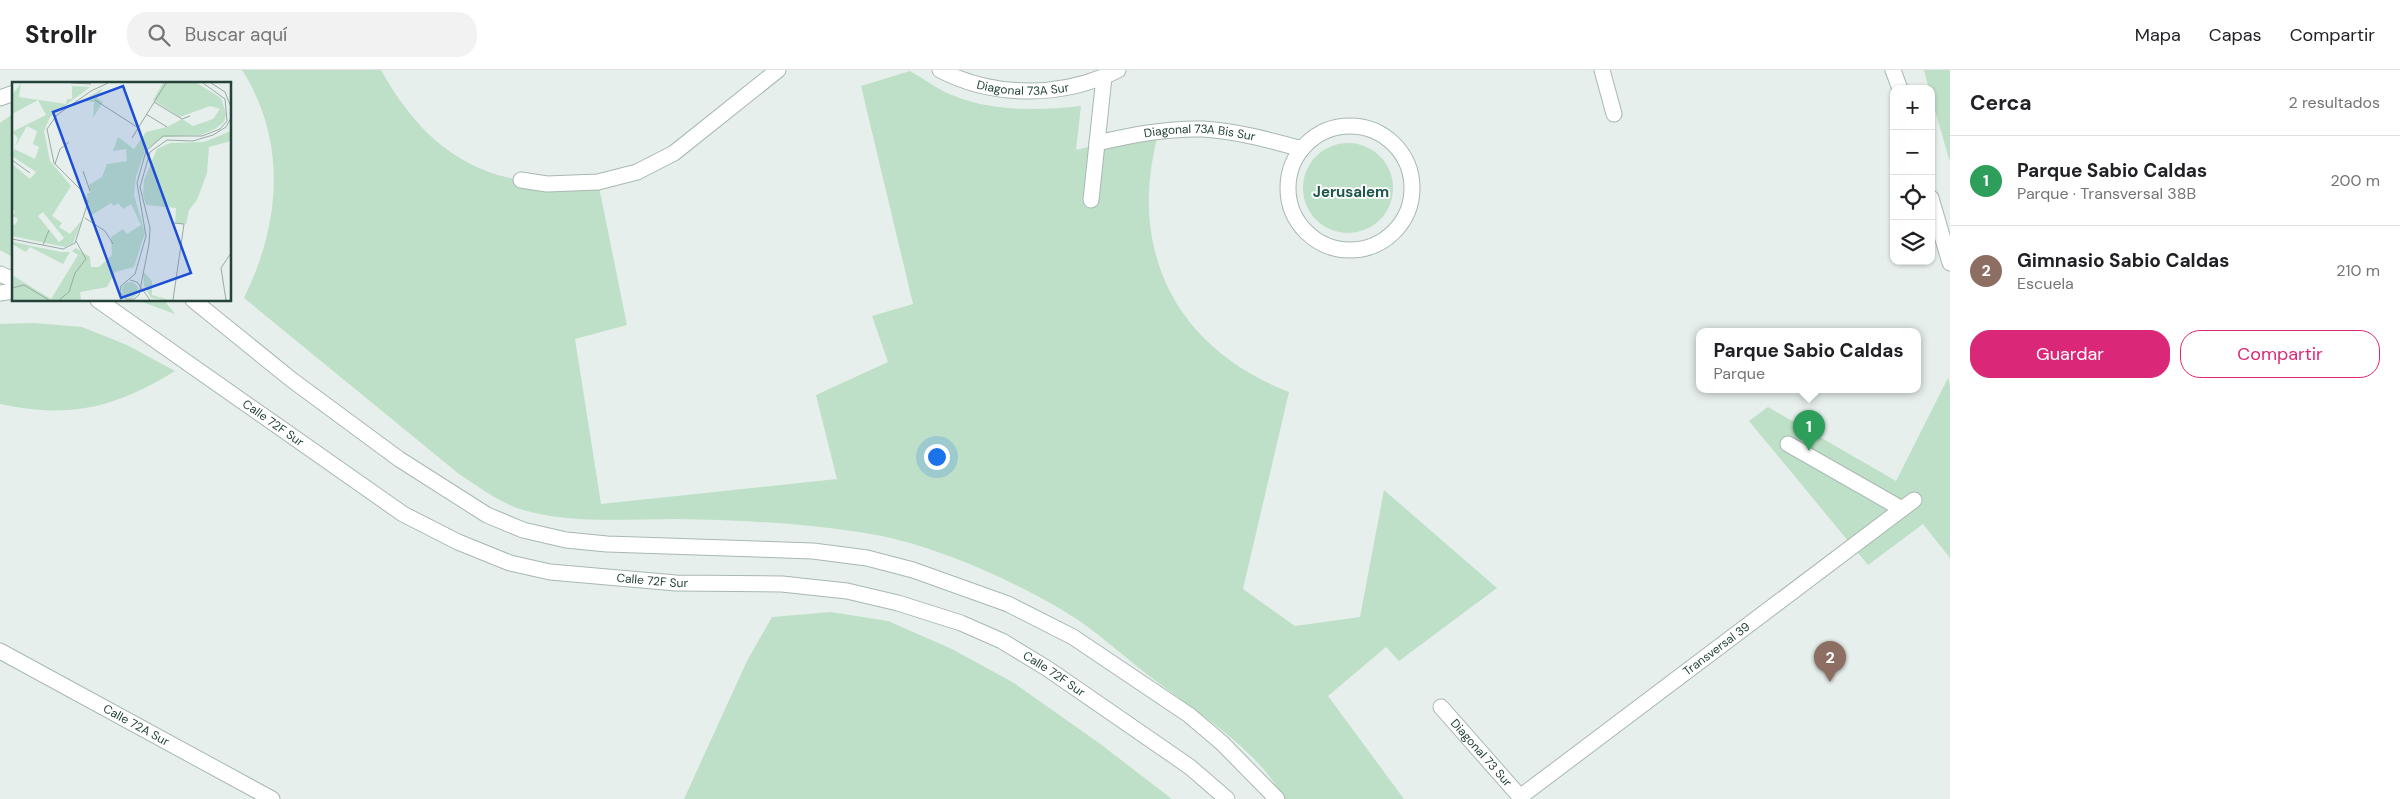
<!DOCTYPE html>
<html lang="es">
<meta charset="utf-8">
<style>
:root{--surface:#fff;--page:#f2f2f2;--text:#202124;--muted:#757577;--line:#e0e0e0;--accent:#db2777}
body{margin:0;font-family:"DM Sans",sans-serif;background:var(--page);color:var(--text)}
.controls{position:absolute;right:15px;top:15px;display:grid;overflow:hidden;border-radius:10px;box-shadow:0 1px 4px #0004}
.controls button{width:45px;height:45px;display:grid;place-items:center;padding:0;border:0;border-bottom:1px solid var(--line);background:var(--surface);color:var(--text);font:25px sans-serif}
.you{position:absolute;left:936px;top:386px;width:18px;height:18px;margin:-12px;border:4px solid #fff;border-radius:50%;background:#1a73e8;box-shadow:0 0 0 8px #1a73e833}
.badge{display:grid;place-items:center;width:32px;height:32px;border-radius:50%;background:var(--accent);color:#fff;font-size:16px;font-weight:700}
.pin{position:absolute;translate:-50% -41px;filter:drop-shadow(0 1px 2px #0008)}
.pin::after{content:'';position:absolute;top:26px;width:18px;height:15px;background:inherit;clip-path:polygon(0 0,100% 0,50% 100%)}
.popup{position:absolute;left:1696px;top:258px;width:225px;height:65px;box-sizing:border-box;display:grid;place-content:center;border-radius:10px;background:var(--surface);filter:drop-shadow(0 1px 4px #0005);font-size:16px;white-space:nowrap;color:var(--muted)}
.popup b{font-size:19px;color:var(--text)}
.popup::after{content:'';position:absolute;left:50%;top:100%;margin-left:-10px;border:10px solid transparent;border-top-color:var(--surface)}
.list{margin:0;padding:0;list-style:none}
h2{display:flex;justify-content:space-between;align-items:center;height:65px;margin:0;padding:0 20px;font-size:21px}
h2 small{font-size:16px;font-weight:400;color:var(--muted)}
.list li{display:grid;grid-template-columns:32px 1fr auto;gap:15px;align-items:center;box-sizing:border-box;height:90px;padding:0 20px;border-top:1px solid var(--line)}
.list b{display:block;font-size:19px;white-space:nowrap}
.list p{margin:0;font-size:16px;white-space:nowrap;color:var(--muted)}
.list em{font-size:16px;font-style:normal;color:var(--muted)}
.actions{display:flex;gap:10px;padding:15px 20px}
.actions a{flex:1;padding:11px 0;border:1px solid var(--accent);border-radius:20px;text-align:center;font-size:18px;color:var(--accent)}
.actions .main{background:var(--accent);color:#fff}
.icon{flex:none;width:28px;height:28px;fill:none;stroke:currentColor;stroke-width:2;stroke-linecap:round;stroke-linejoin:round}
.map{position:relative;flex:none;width:1950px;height:729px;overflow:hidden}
header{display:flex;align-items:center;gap:30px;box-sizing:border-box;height:70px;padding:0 25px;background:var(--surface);border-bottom:1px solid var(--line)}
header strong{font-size:24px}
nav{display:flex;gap:28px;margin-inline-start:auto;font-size:18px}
.search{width:350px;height:45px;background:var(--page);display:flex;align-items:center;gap:12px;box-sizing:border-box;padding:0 18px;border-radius:20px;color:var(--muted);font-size:19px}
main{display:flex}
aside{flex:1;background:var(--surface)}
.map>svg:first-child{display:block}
.green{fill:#bfe0c8}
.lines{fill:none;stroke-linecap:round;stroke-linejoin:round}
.minor-casing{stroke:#a8b8b2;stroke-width:17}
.minor{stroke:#fff;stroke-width:15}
.labels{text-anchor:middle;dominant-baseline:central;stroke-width:4;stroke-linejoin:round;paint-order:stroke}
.street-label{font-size:12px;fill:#24423a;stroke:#f7fbf9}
.quarter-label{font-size:15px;font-weight:bold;fill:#1f5548;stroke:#f7fbf9}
.inset-road{fill:none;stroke:#98aaa4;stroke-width:1}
.view{fill:#1d4ed8;fill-opacity:0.15;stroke:#1d4ed8;stroke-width:2.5}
.inset-edge{fill:none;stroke:#24423a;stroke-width:2.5}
</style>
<header>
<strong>Strollr</strong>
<div class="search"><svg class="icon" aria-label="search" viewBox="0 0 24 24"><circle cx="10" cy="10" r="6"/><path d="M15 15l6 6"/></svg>Buscar aquí</div>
<nav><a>Mapa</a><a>Capas</a><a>Compartir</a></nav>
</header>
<main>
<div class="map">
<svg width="1950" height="729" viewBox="0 0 1950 729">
<rect width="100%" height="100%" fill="#e6efeb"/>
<g class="green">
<path d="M242,0H381C412,56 455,100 521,110C545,113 573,111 598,112L627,255L575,269L601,434L837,409L816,325L888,292L872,246L913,234L861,16L910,1C921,7 932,15 943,21C985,42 1036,41 1081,36L1076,80L1137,64L1159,61C1126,179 1175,278 1289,322L1243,519L1295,556L1360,547L1384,420L1497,518L1399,591L1386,577L1328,626L1404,729H1284C1259,680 1195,641 1152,608C1124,587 1097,561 1067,543C1013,510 928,472 865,463C803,453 739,450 676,449C626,449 572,454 523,440C500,433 479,417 459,404L244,228C280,155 288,72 242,0Z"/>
<polygon points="1924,0 1950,0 1950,92 1931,27 1931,19 1929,19"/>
<polygon points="14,43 14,188 0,180 0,53"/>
<circle cx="1348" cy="118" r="45"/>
<polygon points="137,230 164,230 175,244"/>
<path d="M34,253L82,257L127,275L175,301C115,338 69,349 0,334V254Z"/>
<polygon points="1948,308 1950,315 1950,488 1923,454 1868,495 1749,351 1768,337 1896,411"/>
<polygon points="831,542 888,551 952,579 1014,613 1099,673 1172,729 684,729 747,591 772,547"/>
</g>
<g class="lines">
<g class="minor-casing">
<g id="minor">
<path id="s1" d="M940,0C994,28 1063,28 1118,0"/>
<polyline points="1602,0 1614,44"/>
<polyline points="1893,0 1900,19"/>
<polyline points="0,28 14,23"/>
<circle cx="1350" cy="118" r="62"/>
<path id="s2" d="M1097,73C1132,65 1167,58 1203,59C1236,61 1270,70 1302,79"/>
<polyline points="521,110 547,114 598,112 637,102 674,83 778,0"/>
<polyline points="1931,128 1950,193"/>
<polyline points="1091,130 1104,7"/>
<polyline points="0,204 14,210"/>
<polyline points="0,223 14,221"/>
<path id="s3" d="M98,230L403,444L458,472L510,493L550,502L676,513L782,514L847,521L898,533L961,553L1002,571L1048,599L1190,697L1227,729"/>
<polyline points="193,230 292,310 399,389 487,445 523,460 566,470 607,474 813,481 867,488 913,500 1008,534 1073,567 1189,645 1222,673 1277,729"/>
<polyline points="1788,374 1902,439"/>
<path id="s4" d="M0,581L272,729"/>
<path id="s5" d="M1441,637L1522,729"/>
<path id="s6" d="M1520,727L1914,430"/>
</g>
</g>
<use href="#minor" class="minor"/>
</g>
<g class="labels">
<g class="street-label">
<text stroke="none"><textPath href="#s1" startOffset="86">Diagonal 73A Sur</textPath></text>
<text stroke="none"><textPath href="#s2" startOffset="104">Diagonal 73A Bis Sur</textPath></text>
<text stroke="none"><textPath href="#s3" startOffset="214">Calle 72F Sur</textPath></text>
<text stroke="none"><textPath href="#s3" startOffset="634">Calle 72F Sur</textPath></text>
<text stroke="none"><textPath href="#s6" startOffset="246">Transversal 39</textPath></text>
<text stroke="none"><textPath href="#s3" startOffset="1054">Calle 72F Sur</textPath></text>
<text stroke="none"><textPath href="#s4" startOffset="155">Calle 72A Sur</textPath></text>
<text stroke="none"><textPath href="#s5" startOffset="61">Diagonal 73 Sur</textPath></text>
</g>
<g class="quarter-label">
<text x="1351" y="122">Jerusalem</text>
</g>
</g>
<g transform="translate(12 12)">
<rect width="219" height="219" fill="#e6efeb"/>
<path d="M9,1L7,15L54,22L55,17H60V4L78,5L38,35L32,49L38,79L59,104L40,134L50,141L47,145L58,152L70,138L61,161L53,165L0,154V142L3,143L6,137L1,134L3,129L0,127V82L18,97L24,90L0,74L6,56L0,50L34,33L26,18L0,32V13ZM15,44L25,49L21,62L27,65L23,77L2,67ZM31,130L52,156L47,160L26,134ZM151,1H185L209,16L214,32L212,40L203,47L189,53L151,55L133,69L124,95L122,113L133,151L122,185L103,190L95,205L68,210L69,218H0V193L39,217L66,173L60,169L64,166L78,175L79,185H87L100,173L99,155L111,147L115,152L129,143L119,122L111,127L106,121L102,124L99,121L80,133L77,129L75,111H78L77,103L90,95L95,82L115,79L114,67L101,69L106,55L122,67L134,50L155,45L170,37L181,44L201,37L208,27L198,24L168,35L141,18ZM91,6L85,16L91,20L81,36L82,20L70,19ZM219,49V59L197,65L195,91L185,118L177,128L174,142L163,141L164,126L134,123L131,112L132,98L145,67L158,61L192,60ZM1,160L49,170H58L51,182L18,165L14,170L0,162ZM131,189L140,199V213L157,218L139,216L132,204ZM110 208a8 8 0 1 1 16 0a8 8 0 1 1-16 0Z" fill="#bfe0c8" fill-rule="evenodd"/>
<path class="inset-road" d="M59,1L79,2M191,1L213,17L215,39L208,47L190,54H151L134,69L125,101L134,154L123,192L109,204L108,210L114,217H122L127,213L137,162L138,146L128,105L138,70L155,58L181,59L201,53L214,45L219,36M199,1L213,10L219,25M83,18L125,45M142,20L170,37L178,34M134,32L155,45M120,56L154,1M0,78L18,91M43,82L48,67L57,60M71,89L78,109M73,136L93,149L101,162M0,157L51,167L63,161L76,120L71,110L42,81L35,47L45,33L79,9L96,1M31,163L37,148M118,198L125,200L138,218M0,206L12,203L37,218M47,218L57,210L63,191L74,177L64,159M161,218L172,142L162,141M214,218L209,186L219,171"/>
<path class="view" d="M111,4L179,191L109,216L41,30Z"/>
<rect width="219" height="219" class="inset-edge"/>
</g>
</svg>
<div class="controls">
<button>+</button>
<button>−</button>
<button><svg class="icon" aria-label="locate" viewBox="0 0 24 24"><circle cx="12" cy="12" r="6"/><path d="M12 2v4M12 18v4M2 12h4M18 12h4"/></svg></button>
<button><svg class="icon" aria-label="layers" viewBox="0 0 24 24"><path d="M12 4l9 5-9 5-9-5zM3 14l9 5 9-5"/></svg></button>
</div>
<div class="you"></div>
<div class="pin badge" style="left:1809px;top:381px;background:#2e9e5b">1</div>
<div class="popup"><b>Parque Sabio Caldas</b>Parque</div>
<div class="pin badge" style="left:1830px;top:612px;background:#8d6e63">2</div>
</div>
<aside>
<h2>Cerca<small>2 resultados</small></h2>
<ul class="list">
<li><span class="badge" style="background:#2e9e5b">1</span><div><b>Parque Sabio Caldas</b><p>Parque · Transversal 38B</p></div><em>200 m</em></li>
<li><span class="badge" style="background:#8d6e63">2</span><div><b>Gimnasio Sabio Caldas</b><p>Escuela</p></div><em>210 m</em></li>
</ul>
<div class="actions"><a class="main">Guardar</a><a>Compartir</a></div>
</aside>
</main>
